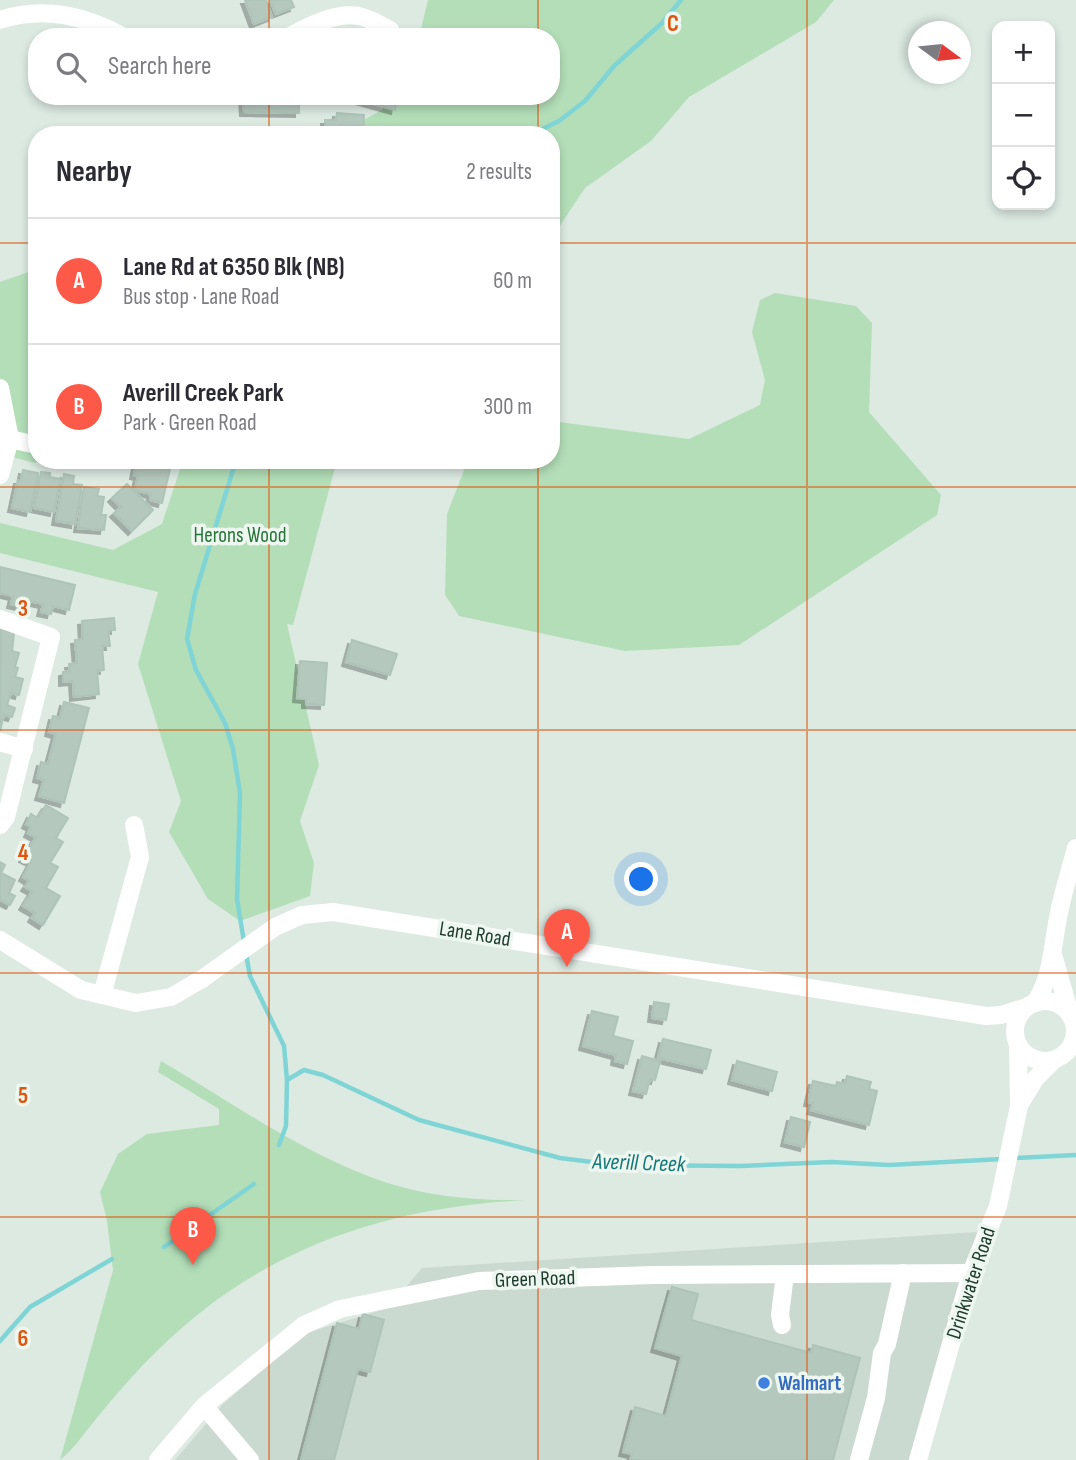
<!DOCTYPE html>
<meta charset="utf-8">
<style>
:root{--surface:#fff;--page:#f2f2f3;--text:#2b2b33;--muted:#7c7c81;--line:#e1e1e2;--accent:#fd5948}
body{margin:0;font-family:"Sofia Sans Condensed",sans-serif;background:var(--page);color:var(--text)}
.controls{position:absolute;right:21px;top:21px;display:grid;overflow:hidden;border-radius:14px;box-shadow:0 4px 10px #0003}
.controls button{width:63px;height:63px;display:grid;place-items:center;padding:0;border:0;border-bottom:2px solid var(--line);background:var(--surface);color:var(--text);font:35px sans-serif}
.compass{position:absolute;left:908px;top:21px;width:63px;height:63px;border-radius:50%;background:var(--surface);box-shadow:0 4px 10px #0003;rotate:105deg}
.you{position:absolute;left:642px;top:880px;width:24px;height:24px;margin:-18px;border:5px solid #fff;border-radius:50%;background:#1a73e8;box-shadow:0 0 0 10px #1a73e833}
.badge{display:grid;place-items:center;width:46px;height:46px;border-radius:50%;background:var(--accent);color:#fff;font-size:23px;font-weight:700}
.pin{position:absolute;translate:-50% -58px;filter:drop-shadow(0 2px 4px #0008)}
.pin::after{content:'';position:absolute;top:37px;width:24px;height:21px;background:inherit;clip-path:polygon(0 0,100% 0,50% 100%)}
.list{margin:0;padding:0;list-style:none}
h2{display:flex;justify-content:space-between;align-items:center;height:91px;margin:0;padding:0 28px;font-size:30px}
h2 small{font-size:23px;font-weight:400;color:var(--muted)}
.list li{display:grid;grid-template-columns:46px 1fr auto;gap:21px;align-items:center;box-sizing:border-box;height:126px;padding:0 28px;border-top:2px solid var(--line)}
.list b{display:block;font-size:26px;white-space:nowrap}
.list p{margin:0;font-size:23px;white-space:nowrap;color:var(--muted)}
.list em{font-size:23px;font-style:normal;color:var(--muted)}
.icon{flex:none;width:38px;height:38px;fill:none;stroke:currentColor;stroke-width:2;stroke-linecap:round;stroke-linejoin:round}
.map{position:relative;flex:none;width:1076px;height:1460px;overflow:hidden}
.search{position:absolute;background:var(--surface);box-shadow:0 4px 10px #0003;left:28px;top:28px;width:532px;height:77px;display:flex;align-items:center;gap:18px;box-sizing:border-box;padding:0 24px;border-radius:28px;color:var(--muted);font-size:26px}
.panel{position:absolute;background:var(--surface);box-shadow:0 4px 10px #0003;left:28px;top:126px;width:532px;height:343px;border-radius:28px}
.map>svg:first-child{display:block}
.built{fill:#cbdad1}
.green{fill:#b3deb8}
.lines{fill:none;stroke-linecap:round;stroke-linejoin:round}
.stream{stroke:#7fd4d5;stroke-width:4.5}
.building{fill:#b5c8bd;stroke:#afc4b8;stroke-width:2;filter:url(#shadow)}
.minor{stroke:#fff;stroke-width:18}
.grid{fill:none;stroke:#de570e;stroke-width:2;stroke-opacity:0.55}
.shop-dot{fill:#3f7fe0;stroke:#edf7f0;stroke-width:2.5}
.labels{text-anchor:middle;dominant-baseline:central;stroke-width:7;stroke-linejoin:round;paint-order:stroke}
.park-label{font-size:21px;fill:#257437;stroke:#edf7f0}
.street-label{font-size:21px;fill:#1d3a2e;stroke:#edf7f0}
.shop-label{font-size:21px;font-weight:bold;fill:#366cbe;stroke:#edf7f0;text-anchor:start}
.water-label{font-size:23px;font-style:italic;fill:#14787a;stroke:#edf7f0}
.grid-label{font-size:23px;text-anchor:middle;font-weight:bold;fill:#de570e;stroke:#edf7f0;stroke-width:7;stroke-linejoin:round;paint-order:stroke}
</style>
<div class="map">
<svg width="1076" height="1460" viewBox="0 0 1076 1460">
<defs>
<filter id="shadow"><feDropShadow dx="-4" dy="4" stdDeviation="0" flood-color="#0004"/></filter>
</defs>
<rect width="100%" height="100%" fill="#dceae2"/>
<polygon class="built" points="977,1232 914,1460 175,1460 223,1404 306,1333 388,1308 422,1268"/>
<g class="green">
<polygon points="428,0 834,0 816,22 689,97 651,141 585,188 551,239 551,135 335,135 382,110 394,96 551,96 551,37 419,37"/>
<polygon points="37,269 37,460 39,460 35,463 0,454 0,282"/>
<polygon points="775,293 856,306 872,323 869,412 941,495 937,515 739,645 625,651 459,616 445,595 447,514 468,460 551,460 551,421 689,439 760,405 765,380 752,332 760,300"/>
<polygon points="183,460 337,460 293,625 287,624 319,765 300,821 314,863 310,896 240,921 208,899 169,832 181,801 138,664 158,592 0,553 0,523 113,550 162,524"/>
<path d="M161,1061C229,1101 295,1148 368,1176C419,1196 473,1201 527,1200C386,1207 262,1248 159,1349C135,1372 113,1398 92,1424C82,1436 72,1451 60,1460L113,1270L107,1221L100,1192L118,1154L147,1134L219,1125V1109L158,1072Z"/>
</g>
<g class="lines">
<g class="stream">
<polyline points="530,135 559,121 585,101 614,66 662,23 681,0"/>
<polyline points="236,460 195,594 187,639 196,670 225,723 233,749 240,793 237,899 244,942"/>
<polyline points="246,954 250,976 284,1046 287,1080 286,1126 279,1145"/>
<polyline points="287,1080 304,1070 323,1075 419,1120 560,1158 616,1165 741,1166 831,1162 889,1165 1002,1159"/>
<polyline points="1014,1158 1076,1155"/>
<polyline points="164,1247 254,1184"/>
<polyline points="0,1341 30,1307 112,1259"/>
</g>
</g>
<g class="building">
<polygon points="245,0 266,0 272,17 254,24"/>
<polygon points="270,0 291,0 294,7 276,14"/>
<polygon points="243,96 299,96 299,113 244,112"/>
<polygon points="360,96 398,96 395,110 359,100"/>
<polygon points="337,113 364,115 363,135 328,135 329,131 325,130 325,120 336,120"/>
<polygon points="137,461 170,469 162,503 150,500 151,494 135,490 138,476 134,475"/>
<polygon points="23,470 38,473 30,512 12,508 18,480 21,480"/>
<polygon points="41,472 50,473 50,477 60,479 54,512 34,508"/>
<polygon points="64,474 74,476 73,484 82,485 75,524 56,521"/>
<polygon points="127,484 153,510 132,531 114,513 121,507 112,498"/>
<polygon points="84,487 99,489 97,496 104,497 101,515 106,515 104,530 78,528"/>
<polygon points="0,567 75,585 69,610 53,606 51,614 41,612 43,604 30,601 28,608 11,604 13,596 0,593"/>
<polygon points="114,618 115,630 108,630 110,646 102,646 104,670 97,671 99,694 74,697 73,681 63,682 63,672 70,671 69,664 77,663 75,640 83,639 82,621"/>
<polygon points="1,629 14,633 12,651 19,653 15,667 18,668 15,677 23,679 19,695 11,693 7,705 15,708 12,717 4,715 0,731"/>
<polygon points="352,640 397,654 390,675 346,662"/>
<polygon points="300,661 327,663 324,705 306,704 306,699 297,698"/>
<polygon points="64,702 89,708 64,803 39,796 44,780 37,778 41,762 48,764 56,734 49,732 53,716 60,718"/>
<polygon points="46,805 68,818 56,838 63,842 50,863 58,867 46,888 60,896 43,925 32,918 35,913 23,906 32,891 25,887 29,881 23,877 31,862 23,858 36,837 28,833 31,827 26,824 31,814 38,818"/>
<polygon points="0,862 5,865 1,873 15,880 9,893 15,896 10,905 0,900"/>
<polygon points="654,1002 669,1004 666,1020 652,1018"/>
<polygon points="592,1011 618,1017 613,1036 633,1041 627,1064 615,1061 616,1055 583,1046"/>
<polygon points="663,1039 711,1050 706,1069 658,1058"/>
<polygon points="642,1056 660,1061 655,1080 650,1079 646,1094 633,1091"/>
<polygon points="737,1061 777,1072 772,1091 732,1080"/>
<polygon points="847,1076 871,1082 869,1089 877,1091 869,1125 811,1110 813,1103 808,1102 813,1081 836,1086 837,1082 845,1084"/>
<polygon points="791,1117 810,1122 804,1147 785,1142"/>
<polygon points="672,1287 698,1294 691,1320 811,1353 813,1345 860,1358 833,1460 630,1460 632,1454 623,1452 635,1407 666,1416 682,1356 655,1348"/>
<polygon points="363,1314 384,1320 370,1372 358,1369 334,1460 301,1460 337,1323 359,1329"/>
</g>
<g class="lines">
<g class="minor">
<path d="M0,20C44,6 84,15 124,37"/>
<path d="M288,37C310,26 334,12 359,16C369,18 381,25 390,30"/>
<polyline points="0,388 10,439 0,475"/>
<polyline points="0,437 37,445"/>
<polyline points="0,619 51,637 6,817 0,825"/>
<polyline points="0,742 24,749"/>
<polyline points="0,940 81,990 136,1003 171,997 202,979 275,927 302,915 333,912 986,1016 1001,1015 1027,1007"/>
<polyline points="1054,958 1070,1014"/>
<polyline points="102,995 140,857 134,825"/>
<circle cx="1045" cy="1031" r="30"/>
<path d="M1035,1003C1052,977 1052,948 1058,918C1062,895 1070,871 1076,848"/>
<polyline points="1021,1102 1035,1079 1054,1060"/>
<polyline points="782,1325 780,1315 785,1274"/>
<polyline points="204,1406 250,1460"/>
<polyline points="158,1460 204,1406 304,1325 340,1309 479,1281 653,1275 971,1273"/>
<polyline points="859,1460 876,1398 882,1353 887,1344 903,1273"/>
<polyline points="918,1460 971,1273 998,1206 1019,1106 1018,1045"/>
</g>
</g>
<path class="grid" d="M269,0V37M538,0V37M807,0V1460M269,96V135M538,96V135M0,243H37M551,243H1076M269,460V1460M538,460V1460M0,487H1076M0,730H1076M0,973H1076M0,1217H1076"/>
<circle class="shop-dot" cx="764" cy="1383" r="7"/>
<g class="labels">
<g class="park-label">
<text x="240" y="535">Herons Wood</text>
</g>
<g class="street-label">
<text transform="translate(475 934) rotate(9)">Lane Road</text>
<text transform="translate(535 1279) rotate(-2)">Green Road</text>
<text transform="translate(971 1283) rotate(-72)">Drinkwater Road</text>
</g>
<g class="shop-label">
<text x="778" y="1383">Walmart</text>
</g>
<g class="water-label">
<text transform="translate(639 1163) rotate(2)">Averill Creek</text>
</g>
</g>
<g class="grid-label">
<text x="673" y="31">C</text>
<text x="23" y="616">3</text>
<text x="23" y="860">4</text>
<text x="23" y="1103">5</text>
<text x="23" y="1346">6</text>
</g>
</svg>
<div class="controls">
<button>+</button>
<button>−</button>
<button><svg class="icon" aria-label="locate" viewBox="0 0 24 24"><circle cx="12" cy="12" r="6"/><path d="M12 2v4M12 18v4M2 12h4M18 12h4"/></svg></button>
</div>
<svg class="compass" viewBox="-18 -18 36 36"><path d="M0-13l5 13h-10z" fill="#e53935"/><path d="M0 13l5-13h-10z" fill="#7c7c81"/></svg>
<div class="you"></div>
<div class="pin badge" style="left:567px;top:967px">A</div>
<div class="pin badge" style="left:193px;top:1265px">B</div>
<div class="search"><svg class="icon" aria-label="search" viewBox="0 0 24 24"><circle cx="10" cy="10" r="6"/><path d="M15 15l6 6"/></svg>Search here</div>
<section class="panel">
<h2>Nearby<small>2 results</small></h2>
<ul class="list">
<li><span class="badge">A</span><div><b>Lane Rd at 6350 Blk (NB)</b><p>Bus stop · Lane Road</p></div><em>60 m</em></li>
<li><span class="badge">B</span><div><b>Averill Creek Park</b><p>Park · Green Road</p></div><em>300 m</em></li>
</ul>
</section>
</div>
